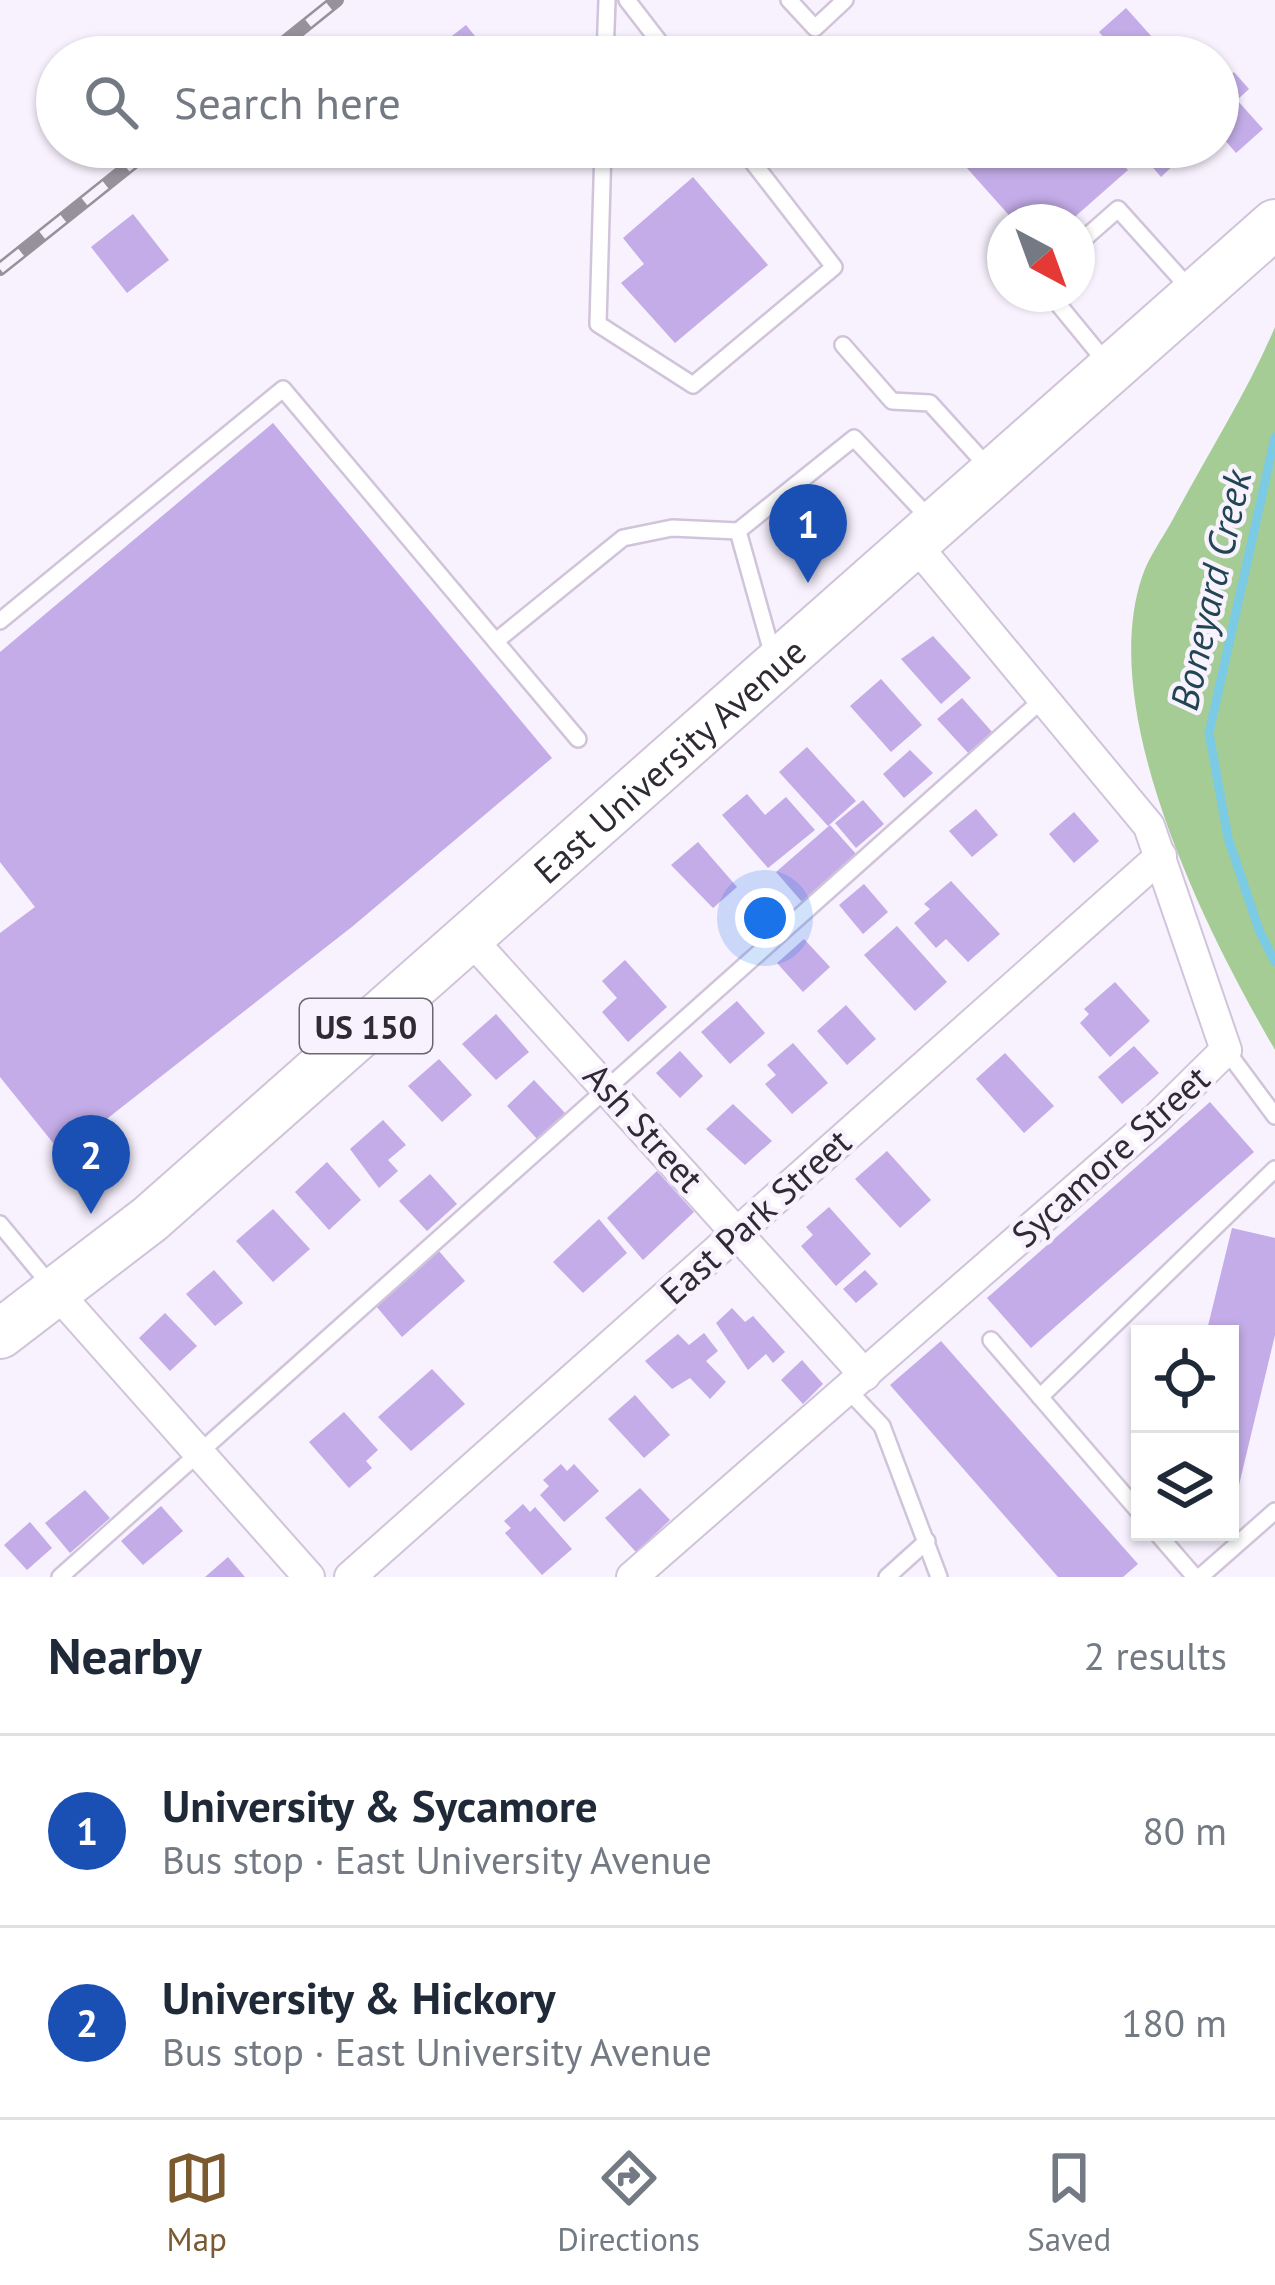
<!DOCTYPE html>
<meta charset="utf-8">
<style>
:root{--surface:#fff;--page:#f2f2f3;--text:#1f2937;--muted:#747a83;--line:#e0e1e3;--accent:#7b5a30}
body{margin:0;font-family:"PT Sans",sans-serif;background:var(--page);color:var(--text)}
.controls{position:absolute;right:36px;bottom:36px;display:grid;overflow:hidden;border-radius:0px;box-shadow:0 3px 9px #0004}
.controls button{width:108px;height:108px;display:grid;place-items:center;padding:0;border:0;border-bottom:3px solid var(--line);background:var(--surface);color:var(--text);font:60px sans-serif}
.compass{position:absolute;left:987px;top:204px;width:108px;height:108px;border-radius:50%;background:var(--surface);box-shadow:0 3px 9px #0004;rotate:139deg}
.you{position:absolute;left:765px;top:918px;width:42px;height:42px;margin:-30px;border:9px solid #fff;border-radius:50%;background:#1a73e8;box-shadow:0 0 0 18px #1a73e833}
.badge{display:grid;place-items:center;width:78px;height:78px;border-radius:50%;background:var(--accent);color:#fff;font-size:39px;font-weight:700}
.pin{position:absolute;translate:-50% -99px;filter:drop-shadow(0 3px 6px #0008)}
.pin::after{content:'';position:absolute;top:63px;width:42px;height:36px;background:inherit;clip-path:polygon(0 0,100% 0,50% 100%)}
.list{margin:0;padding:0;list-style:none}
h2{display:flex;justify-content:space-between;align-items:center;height:156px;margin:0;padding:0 48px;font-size:51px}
h2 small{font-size:39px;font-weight:400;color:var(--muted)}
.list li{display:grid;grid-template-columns:78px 1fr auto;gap:36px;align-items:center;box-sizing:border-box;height:192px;padding:0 48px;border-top:3px solid var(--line)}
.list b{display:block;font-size:45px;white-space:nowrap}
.list p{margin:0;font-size:39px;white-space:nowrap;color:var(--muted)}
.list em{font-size:39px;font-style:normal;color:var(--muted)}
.icon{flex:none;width:66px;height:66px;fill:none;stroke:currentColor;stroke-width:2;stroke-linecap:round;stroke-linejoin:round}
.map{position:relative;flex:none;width:1275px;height:1577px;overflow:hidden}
.search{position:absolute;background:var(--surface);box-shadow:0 3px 9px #0004;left:36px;right:36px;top:36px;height:132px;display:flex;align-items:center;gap:30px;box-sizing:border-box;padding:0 42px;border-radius:66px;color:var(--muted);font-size:45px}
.sheet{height:540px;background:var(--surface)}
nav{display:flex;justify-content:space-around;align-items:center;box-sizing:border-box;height:168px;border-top:3px solid var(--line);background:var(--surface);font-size:33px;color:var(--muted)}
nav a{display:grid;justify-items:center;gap:6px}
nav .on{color:var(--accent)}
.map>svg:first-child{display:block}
.forest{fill:#a6cc95}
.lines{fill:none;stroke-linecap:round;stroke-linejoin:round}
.stream{stroke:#7bcbe4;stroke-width:9}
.building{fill:#c3ace7}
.lane-casing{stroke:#d0c4da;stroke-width:20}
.street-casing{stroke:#d0c4da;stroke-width:34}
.primary-casing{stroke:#d0c4da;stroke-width:52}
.lane{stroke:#fff;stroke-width:15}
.street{stroke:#fff;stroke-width:30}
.primary{stroke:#fff;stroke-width:48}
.rail-casing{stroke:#97919c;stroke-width:14}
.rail{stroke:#f8f1fe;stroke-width:9;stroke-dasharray:27;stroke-linecap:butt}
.labels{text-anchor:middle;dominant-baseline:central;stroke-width:9;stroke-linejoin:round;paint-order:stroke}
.shield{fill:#f8f1fe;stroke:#6b6670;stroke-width:3}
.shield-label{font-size:33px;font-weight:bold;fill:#2f2a33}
.street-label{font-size:36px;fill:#2f2a33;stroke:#f8f1fe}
.water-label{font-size:39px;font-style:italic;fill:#214551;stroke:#f8f1fe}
</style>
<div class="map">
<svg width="1275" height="1577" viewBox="0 0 1275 1577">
<rect width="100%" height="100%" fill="#f8f1fe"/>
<path class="forest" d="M1275,327V1050C1207,933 1096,714 1142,577C1148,558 1162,539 1172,521C1206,456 1246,395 1275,327Z"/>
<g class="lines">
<polyline class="stream" points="1275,437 1209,733 1228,838 1259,930 1275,962"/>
</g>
<g class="building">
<polygon points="1126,8 1170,57 1122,57 1099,32"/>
<polygon points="466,25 492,57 425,57"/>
<polygon points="1234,72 1249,89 1237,100 1263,129 1236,153 1218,132 1218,86"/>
<polygon points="970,147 1107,147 1128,170 1069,222 1015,222 958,158"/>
<polygon points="1135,147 1164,147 1177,162 1161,177"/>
<polygon points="693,177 768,265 675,343 621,283 644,264 623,238"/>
<polygon points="133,214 169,260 127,293 91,247"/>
<polygon points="273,423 552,758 353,926 62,1154 0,1077 0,933 35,907 0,862 0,652"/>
<polygon points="933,636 971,678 941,704 901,659"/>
<polygon points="881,679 922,725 891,752 850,706"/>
<polygon points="962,698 993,733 970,755 937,719"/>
<polygon points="807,747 856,801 828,826 779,772"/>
<polygon points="910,750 933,773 904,798 883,774"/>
<polygon points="747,794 765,815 786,797 815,830 768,868 722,815"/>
<polygon points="863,800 884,824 856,848 835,823"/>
<polygon points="976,809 998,835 972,857 949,831"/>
<polygon points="1074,812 1099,841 1074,863 1049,834"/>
<polygon points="830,825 857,855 802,902 776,872"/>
<polygon points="698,842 737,887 713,908 671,865"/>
<polygon points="951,881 1000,934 968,962 946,939 936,948 914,923 930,909 924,904"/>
<polygon points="864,884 888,912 863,934 839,905"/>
<polygon points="897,926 947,982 915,1011 864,955"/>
<polygon points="804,939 830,967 803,992 777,963"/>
<polygon points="625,960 667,1007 628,1042 602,1012 617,998 602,981"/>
<polygon points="1115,982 1150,1021 1110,1057 1080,1023 1089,1014 1084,1009"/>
<polygon points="737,1001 765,1033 730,1064 701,1032"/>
<polygon points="846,1005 876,1039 847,1065 817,1031"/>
<polygon points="496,1014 529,1052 496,1080 462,1044"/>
<polygon points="793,1043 828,1083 792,1114 765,1084 776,1075 767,1065"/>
<polygon points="1134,1046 1159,1073 1122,1104 1098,1077"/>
<polygon points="680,1051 703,1076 680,1098 656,1073"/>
<polygon points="1005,1053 1054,1106 1024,1133 976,1079"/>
<polygon points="439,1059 472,1095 442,1122 408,1086"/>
<polygon points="534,1080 565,1113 537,1139 507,1106"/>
<polygon points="1210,1102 1254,1152 1031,1348 987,1298"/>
<polygon points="733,1104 772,1141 745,1165 706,1129"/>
<polygon points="383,1120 406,1145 388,1160 398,1171 379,1188 350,1149"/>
<polygon points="887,1151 931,1200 900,1228 855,1179"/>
<polygon points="327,1162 361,1200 329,1230 295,1192"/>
<polygon points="657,1171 694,1212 643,1260 607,1218"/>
<polygon points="430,1174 457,1204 427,1231 399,1201"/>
<polygon points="829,1207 871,1254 836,1286 801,1246 813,1235 806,1227"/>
<polygon points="273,1209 310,1249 273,1282 236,1241"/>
<polygon points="599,1219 627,1253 583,1293 553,1262"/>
<polygon points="1232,1228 1275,1238 1275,1335 1232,1514 1230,1334 1206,1334"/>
<polygon points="438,1250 465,1281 402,1337 376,1306"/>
<polygon points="214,1270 243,1303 215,1326 186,1294"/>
<polygon points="865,1270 878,1284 856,1303 843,1289"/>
<polygon points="732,1308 745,1322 753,1316 785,1352 773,1363 766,1354 748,1370 716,1323"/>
<polygon points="165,1313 197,1346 170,1371 139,1338"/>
<polygon points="704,1333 718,1351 706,1361 726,1382 710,1399 690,1378 672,1389 645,1361 678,1334 689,1345"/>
<polygon points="941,1341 1138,1564 1123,1577 1058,1577 890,1385"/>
<polygon points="802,1360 823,1384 803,1404 781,1380"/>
<polygon points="432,1369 465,1404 411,1451 378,1417"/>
<polygon points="635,1395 670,1435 644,1458 608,1419"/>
<polygon points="344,1412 378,1450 366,1461 372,1468 349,1488 309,1442"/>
<polygon points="561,1464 567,1471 574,1464 599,1491 564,1522 540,1495 549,1486 543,1480"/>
<polygon points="640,1488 670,1520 636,1552 605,1518"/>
<polygon points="85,1490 110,1518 70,1553 45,1523"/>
<polygon points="523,1504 530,1512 535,1507 572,1549 542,1575 505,1533 511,1528 504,1521"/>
<polygon points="161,1506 183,1531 143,1565 121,1541"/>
<polygon points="30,1522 52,1548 27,1570 4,1545"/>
<polygon points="228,1557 245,1577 205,1577"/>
</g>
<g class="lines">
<g class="lane-casing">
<g id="lane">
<polyline points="627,0 671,57"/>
<polyline points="789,0 815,28 845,0"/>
<polyline points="605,57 607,0"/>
<polyline points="603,147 598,324 693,385 834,267 741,147"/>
<polyline points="1077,245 1118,209 1189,288"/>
<polyline points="1050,294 1109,366"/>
<polyline points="843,345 892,401 930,403 988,467"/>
<polyline points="0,621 283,389 578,739"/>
<polyline points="496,641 623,538 672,528 738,531"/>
<polyline points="773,656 738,531 854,438 930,519"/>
<polyline points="1226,1050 1275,1116"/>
<polyline points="0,1224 52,1287"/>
<polyline points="991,1340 1140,1513"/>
<polyline points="848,1390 882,1426 939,1577"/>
<polyline points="1040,1397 1275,1169"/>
<polyline points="1156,1532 1195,1577"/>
<polyline points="60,1577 1043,699"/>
<polyline points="887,1577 927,1541"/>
<polyline points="1200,1577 1275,1511"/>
</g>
</g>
<g class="street-casing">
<g id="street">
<polyline points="468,936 865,1375"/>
<polyline points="58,1294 309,1577"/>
<polyline points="350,1577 1161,856"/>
<polyline points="632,1577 1156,1119 1226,1050 1149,826 915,544"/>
</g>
</g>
<g class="primary-casing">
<g id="primary">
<path id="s1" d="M0,1334L150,1219L1275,224"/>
</g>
</g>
<use href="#lane" class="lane"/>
<use href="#street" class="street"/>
<use href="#primary" class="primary"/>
<g class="rail-casing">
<g id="rail">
<polyline points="266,57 337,0"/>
<polyline points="0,269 153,147"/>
</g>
</g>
<use href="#rail" class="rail"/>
</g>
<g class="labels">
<rect class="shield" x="300" y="999" width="132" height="54" rx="9"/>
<g class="shield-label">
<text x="366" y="1026">US 150</text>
</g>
<g class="street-label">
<text stroke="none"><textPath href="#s1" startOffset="882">East University Avenue</textPath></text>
<text transform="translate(644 1127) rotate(48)">Ash Street</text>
<text transform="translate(1110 1156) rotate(-42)">Sycamore Street</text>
<text transform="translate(755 1216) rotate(-42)">East Park Street</text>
</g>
<g class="water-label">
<text transform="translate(1210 590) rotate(-77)">Boneyard Creek</text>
</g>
</g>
</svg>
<div class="controls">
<button><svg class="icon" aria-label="locate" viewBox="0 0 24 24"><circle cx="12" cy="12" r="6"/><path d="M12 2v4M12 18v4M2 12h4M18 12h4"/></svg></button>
<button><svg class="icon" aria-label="layers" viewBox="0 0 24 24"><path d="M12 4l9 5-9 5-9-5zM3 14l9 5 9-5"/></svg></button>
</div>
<svg class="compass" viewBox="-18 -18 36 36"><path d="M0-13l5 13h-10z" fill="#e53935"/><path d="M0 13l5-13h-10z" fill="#747a83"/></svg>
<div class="you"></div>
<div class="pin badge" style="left:808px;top:583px;background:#1a4fb4">1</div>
<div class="pin badge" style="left:91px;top:1214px;background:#1a4fb4">2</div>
<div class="search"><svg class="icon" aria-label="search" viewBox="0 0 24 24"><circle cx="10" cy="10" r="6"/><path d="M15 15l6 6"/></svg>Search here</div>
</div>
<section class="sheet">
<h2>Nearby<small>2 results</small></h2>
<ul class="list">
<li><span class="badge" style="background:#1a4fb4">1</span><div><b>University &amp; Sycamore</b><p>Bus stop · East University Avenue</p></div><em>80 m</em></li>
<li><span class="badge" style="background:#1a4fb4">2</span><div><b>University &amp; Hickory</b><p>Bus stop · East University Avenue</p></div><em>180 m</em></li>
</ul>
</section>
<nav>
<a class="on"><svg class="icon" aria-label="map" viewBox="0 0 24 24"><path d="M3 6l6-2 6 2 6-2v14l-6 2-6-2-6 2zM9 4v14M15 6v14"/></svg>Map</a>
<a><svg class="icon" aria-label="directions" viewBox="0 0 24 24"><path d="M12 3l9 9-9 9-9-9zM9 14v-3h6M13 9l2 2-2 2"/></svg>Directions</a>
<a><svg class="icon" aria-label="saved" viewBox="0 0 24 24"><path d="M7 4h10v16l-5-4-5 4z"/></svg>Saved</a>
</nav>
